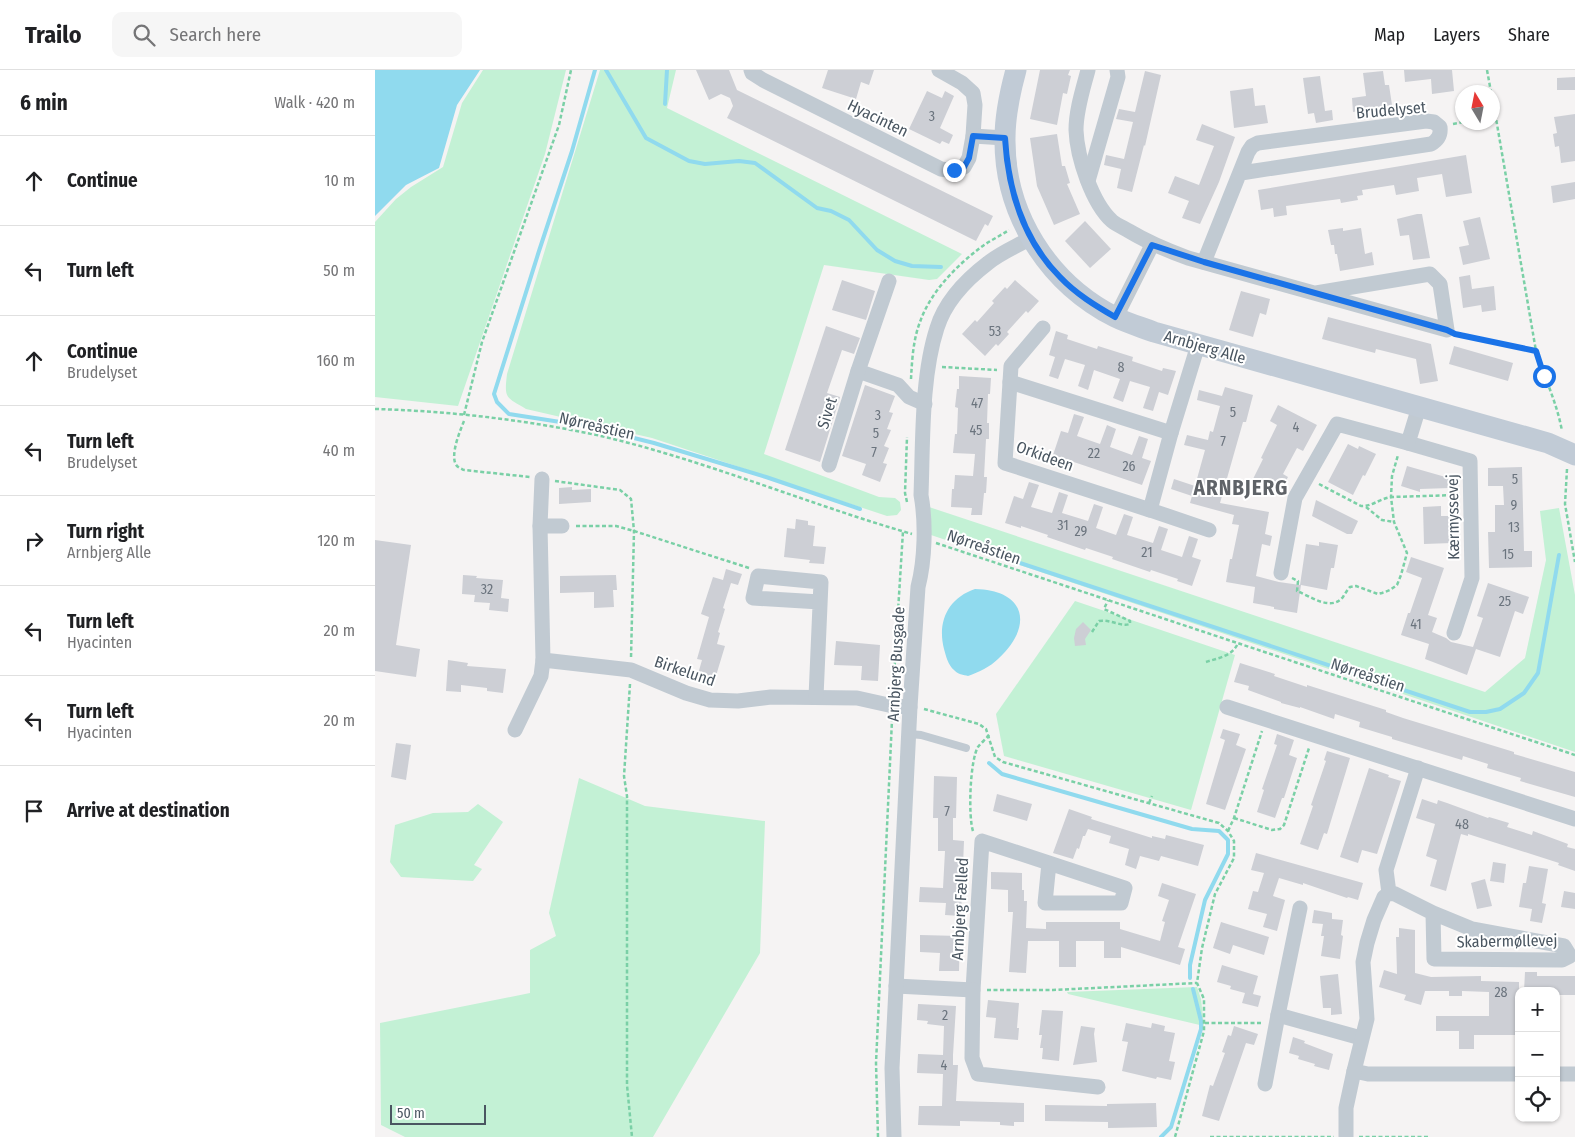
<!DOCTYPE html>
<meta charset="utf-8">
<style>
:root{--surface:#fff;--page:#f6f6f6;--text:#202124;--muted:#757577;--line:#e0e0e0}
body{margin:0;font-family:"Fira Sans Condensed",sans-serif;background:var(--page);color:var(--text)}
.controls{position:absolute;right:15px;bottom:15px;display:grid;overflow:hidden;border-radius:10px;box-shadow:0 1px 4px #0004}
.controls button{width:45px;height:45px;display:grid;place-items:center;padding:0;border:0;border-bottom:1px solid var(--line);background:var(--surface);color:var(--text);font:25px sans-serif}
.compass{position:absolute;left:1080px;top:15px;width:45px;height:45px;border-radius:50%;background:var(--surface);box-shadow:0 1px 4px #0004;rotate:350deg}
.scale{position:absolute;left:15px;bottom:12px;width:96px;box-sizing:border-box;padding-left:5px;border:2px solid #4a5661;border-top:0;font-size:14px;line-height:18px;white-space:nowrap;color:#4a5661;-webkit-text-stroke:4px #fff;paint-order:stroke}
.stop{position:absolute;width:15px;height:15px;margin:-11px;border:4px solid #1a73e8;border-radius:50%;background:#fff}
.stop.end{background:#1a73e8;border-color:#fff;box-shadow:0 1px 5px #0008}
.list{margin:0;padding:0;list-style:none}
h2{display:flex;justify-content:space-between;align-items:center;height:65px;margin:0;padding:0 20px;font-size:21px}
h2 small{font-size:16px;font-weight:400;color:var(--muted)}
.list li{display:grid;grid-template-columns:32px 1fr auto;gap:15px;align-items:center;box-sizing:border-box;height:90px;padding:0 20px;border-top:1px solid var(--line)}
.list b{display:block;font-size:19px;white-space:nowrap}
.list p{margin:0;font-size:16px;white-space:nowrap;color:var(--muted)}
.list em{font-size:16px;font-style:normal;color:var(--muted)}
.icon{flex:none;width:28px;height:28px;fill:none;stroke:currentColor;stroke-width:2;stroke-linecap:round;stroke-linejoin:round}
.map{position:relative;flex:none;width:1200px;height:1067px;overflow:hidden}
header{display:flex;align-items:center;gap:30px;box-sizing:border-box;height:70px;padding:0 25px;background:var(--surface);border-bottom:1px solid var(--line)}
header strong{font-size:24px}
nav{display:flex;gap:28px;margin-inline-start:auto;font-size:18px}
.search{width:350px;height:45px;background:var(--page);display:flex;align-items:center;gap:12px;box-sizing:border-box;padding:0 18px;border-radius:10px;color:var(--muted);font-size:19px}
main{display:flex}
aside{flex:1;background:var(--surface)}
.map>svg:first-child{display:block}
.green{fill:#c3f1d5}
.water{fill:#90daee}
.lines{fill:none;stroke-linecap:round;stroke-linejoin:round}
.stream{stroke:#90daee;stroke-width:4}
.building{fill:#cdcfd5}
.path{stroke:#7ad0a6;stroke-width:2.5;stroke-dasharray:4 2.5;stroke-linecap:butt}
.lane{stroke:#c1cad2;stroke-width:8}
.street{stroke:#c1cad2;stroke-width:15}
.secondary{stroke:#c1cbd6;stroke-width:21}
.route{stroke:#1a73e8;stroke-width:6}
.labels{text-anchor:middle;dominant-baseline:central;stroke-width:4;stroke-linejoin:round;paint-order:stroke}
.number-label{font-size:14px;fill:#6b747e}
.street-label{font-size:16px;fill:#4a5661;stroke:#fff}
.district-label{font-size:21px;font-weight:bold;letter-spacing:1px;fill:#5f6368;stroke:#fff}
</style>
<header>
<strong>Trailo</strong>
<div class="search"><svg class="icon" aria-label="search" viewBox="0 0 24 24"><circle cx="10" cy="10" r="6"/><path d="M15 15l6 6"/></svg>Search here</div>
<nav><a>Map</a><a>Layers</a><a>Share</a></nav>
</header>
<main>
<aside>
<h2>6 min<small>Walk · 420 m</small></h2>
<ul class="list">
<li><svg class="icon" aria-label="ahead" viewBox="0 0 24 24"><path d="M12 20V5M6 11l6-6 6 6"/></svg><div><b>Continue</b></div><em>10 m</em></li>
<li><svg class="icon" aria-label="left" viewBox="0 0 24 24"><path d="M17 20v-9H6M10 6l-5 5 5 5"/></svg><div><b>Turn left</b></div><em>50 m</em></li>
<li><svg class="icon" aria-label="ahead" viewBox="0 0 24 24"><path d="M12 20V5M6 11l6-6 6 6"/></svg><div><b>Continue</b><p>Brudelyset</p></div><em>160 m</em></li>
<li><svg class="icon" aria-label="left" viewBox="0 0 24 24"><path d="M17 20v-9H6M10 6l-5 5 5 5"/></svg><div><b>Turn left</b><p>Brudelyset</p></div><em>40 m</em></li>
<li><svg class="icon" aria-label="right" viewBox="0 0 24 24"><path d="M7 20v-9h11M14 6l5 5-5 5"/></svg><div><b>Turn right</b><p>Arnbjerg Alle</p></div><em>120 m</em></li>
<li><svg class="icon" aria-label="left" viewBox="0 0 24 24"><path d="M17 20v-9H6M10 6l-5 5 5 5"/></svg><div><b>Turn left</b><p>Hyacinten</p></div><em>20 m</em></li>
<li><svg class="icon" aria-label="left" viewBox="0 0 24 24"><path d="M17 20v-9H6M10 6l-5 5 5 5"/></svg><div><b>Turn left</b><p>Hyacinten</p></div><em>20 m</em></li>
<li><svg class="icon" aria-label="arrive" viewBox="0 0 24 24"><path d="M6 21V4h12l-3 4 3 4H6"/></svg><div><b>Arrive at destination</b></div></li>
</ul>
</aside>
<div class="map">
<svg width="1200" height="1067" viewBox="0 0 1200 1067">
<rect width="100%" height="100%" fill="#f5f3f3"/>
<g class="green">
<polygon points="108,0 191,0 170,84 83,336 0,327 0,152 21,129 36,117 68,97 87,33"/>
<path d="M225,0H301L292,38L587,184L562,209L554,210L449,195L389,384L504,427L520,428L525,432L526,440L522,445L512,446L277,368L151,339C131,327 129,329 132,304Z"/>
<polygon points="554,437 1110,622 1150,588 1171,490 1165,441 1184,438 1200,525 1200,682 553,464"/>
<polygon points="700,531 860,585 816,740 629,686 621,644"/>
<polygon points="204,708 270,736 390,751 385,883 278,1067 30,1067 6,1055 5,953 155,923 155,880 181,866 174,843"/>
<polygon points="103,734 128,752 99,795 107,799 98,811 26,807 15,792 20,755 58,743 93,742"/>
<polygon points="822,917 826,929 829,956 693,924 692,922"/>
</g>
<g class="water">
<polygon points="0,0 105,0 82,35 64,98 31,115 0,146"/>
<path d="M600,519C651,520 659,556 623,589C615,597 604,602 593,606C589,605 582,604 579,600C573,595 571,586 569,579C562,552 573,528 600,519Z"/>
</g>
<g class="lines">
<g class="stream">
<polyline points="220,0 197,81 164,181 119,324 122,332 134,344 211,356 279,373 391,407 485,439"/>
<polyline points="231,0 271,68 314,91 330,94 364,91 380,93 442,138 456,141 474,150 502,180 520,191 537,196 566,197"/>
<polyline points="290,34 292,0"/>
<polyline points="612,482 1095,642 1111,642 1125,639 1149,623 1163,603 1184,485"/>
<polyline points="614,693 627,704 817,759 844,761 853,770 853,784 830,830 815,895 815,908"/>
<polyline points="786,1067 796,1057 826,959 826,951 818,919"/>
</g>
</g>
<g class="building">
<polygon points="321,0 354,0 362,20 618,146 613,156 610,154 601,171 352,48 358,36 355,28 346,24 334,30"/>
<polygon points="453,0 499,0 494,15 486,12 481,29 447,18"/>
<polygon points="665,0 695,0 693,5 696,6 692,24 688,23 682,55 655,49"/>
<polygon points="1029,0 1077,0 1079,21 1057,24 1056,9 1030,12"/>
<polygon points="770,1 786,5 770,76 769,75 757,122 742,118 746,99 729,95 731,85 749,89 758,52 741,49 744,39 760,42"/>
<polygon points="1008,1 1010,15 1014,15 1017,35 978,42 977,28 991,26 988,3"/>
<polygon points="945,6 950,41 957,40 958,50 941,53 939,43 933,44 928,8"/>
<polygon points="1200,7 1200,20 1182,20 1182,8"/>
<polygon points="878,18 880,36 890,35 893,53 859,58 855,21"/>
<polygon points="552,21 567,28 570,21 579,26 565,58 578,65 574,74 567,71 565,74 534,59"/>
<polygon points="1200,44 1200,91 1186,93 1184,76 1180,77 1178,64 1182,63 1179,47"/>
<polygon points="827,54 860,67 844,112 825,154 807,148 814,131 793,123 800,106 824,115 839,76 821,70"/>
<polygon points="682,64 687,96 690,96 695,113 692,114 705,144 679,155 662,116 655,68"/>
<polygon points="1091,85 1097,123 1071,127 1067,104 1042,108 1044,121 1021,125 1019,115 987,120 988,125 982,126 983,130 966,133 965,129 911,136 912,145 899,147 898,138 886,140 883,120"/>
<polygon points="1200,112 1200,129 1178,133 1176,116"/>
<polygon points="1042,144 1047,144 1055,188 1038,190 1034,165 1025,166 1022,149"/>
<polygon points="1105,147 1115,189 1088,195 1084,177 1094,175 1088,151"/>
<polygon points="710,151 736,179 715,198 690,171"/>
<polygon points="968,158 968,161 986,158 990,184 997,182 999,195 965,201 962,184 960,184 959,175 956,175 953,160"/>
<polygon points="1095,205 1097,219 1119,216 1121,240 1107,242 1106,235 1088,238 1084,207"/>
<polygon points="467,210 500,221 491,250 457,240"/>
<polygon points="640,210 664,231 653,243 651,241 632,262 634,264 623,276 621,274 610,286 587,264 600,250 602,252 619,233 617,231 630,217 632,219"/>
<polygon points="866,221 895,229 891,245 885,243 878,267 854,260"/>
<polygon points="953,247 1056,274 1063,311 1045,314 1041,289 1001,279 1000,283 947,269"/>
<polygon points="451,256 485,268 479,284 467,280 452,323 465,327 445,392 410,380"/>
<polygon points="681,261 693,265 692,269 722,279 723,276 758,287 757,291 787,301 788,298 801,301 793,325 784,322 778,341 768,338 775,317 755,311 748,332 738,328 745,309 719,300 713,320 703,316 710,295 690,289 683,309 674,306 680,287 674,285"/>
<polygon points="1079,276 1138,293 1133,311 1074,294"/>
<polygon points="584,306 616,308 615,324 613,324 612,353 614,353 614,369 611,369 609,407 612,407 611,423 609,423 607,445 596,445 597,438 576,437 577,419 579,419 580,405 598,406 600,384 578,383 580,364 582,364 583,338 580,337 582,319 584,319"/>
<polygon points="490,315 520,326 514,342 518,343 512,359 516,360 509,376 514,378 508,393 512,394 505,412 487,405 491,394 467,386"/>
<polygon points="850,317 878,325 871,352 868,352 845,433 894,442 890,464 897,466 895,476 887,474 881,506 904,512 925,515 931,474 944,476 944,472 963,475 959,498 956,498 952,520 926,515 922,543 899,539 899,537 878,533 880,517 851,512 855,489 857,489 864,455 857,454 859,445 815,433 817,426 796,419 799,409 820,416 830,380 809,375 812,365 833,370 835,361 838,362 845,336 822,330 824,320 847,326"/>
<polygon points="903,335 942,355 928,381 922,378 908,404 913,407 905,422 878,409 888,389 886,388 902,355 895,351"/>
<polygon points="699,344 709,347 702,366 725,374 732,355 741,359 735,377 757,385 764,366 773,369 767,388 776,391 767,415 678,385 686,361 693,363"/>
<polygon points="973,374 983,379 984,376 1001,384 990,406 988,405 978,425 953,412"/>
<polygon points="1032,396 1074,408 1075,418 1045,419 1045,422 1026,416"/>
<polygon points="1147,397 1149,481 1157,481 1157,497 1114,498 1113,462 1120,462 1120,435 1129,435 1128,416 1113,416 1113,398"/>
<polygon points="654,412 664,415 656,437 677,443 684,422 693,425 687,443 713,451 719,434 728,437 721,458 741,465 749,444 758,447 752,465 778,473 784,456 793,459 786,480 807,487 814,466 823,469 817,487 826,490 817,516 802,511 803,509 776,500 775,502 737,489 738,487 711,478 710,480 672,467 673,465 646,456 646,458 630,453 639,426 648,429"/>
<polygon points="197,417 197,420 216,419 216,432 184,434 184,418"/>
<polygon points="941,430 983,451 977,464 972,464 937,446"/>
<polygon points="1066,436 1066,446 1075,446 1077,473 1049,474 1048,437"/>
<polygon points="421,449 433,451 433,455 440,456 438,476 451,477 449,494 434,493 435,490 409,487 412,458 420,459"/>
<polygon points="0,470 36,475 21,575 45,579 41,607 0,601"/>
<polygon points="1036,487 1069,498 1053,545 1062,548 1057,562 1071,568 1076,572 1098,577 1108,548 1102,546 1113,513 1154,527 1148,544 1140,541 1125,587 1101,579 1092,605 1050,589 1054,574 1026,565 1033,543 1035,543 1047,508 1031,502"/>
<polygon points="351,499 367,504 363,515 356,513 348,538 350,539 343,562 345,563 342,574 350,576 340,609 323,604 327,590 322,589 334,547 326,544 338,507 348,510"/>
<polygon points="88,505 102,506 101,508 128,510 126,528 134,529 133,542 114,540 115,533 99,532 100,525 87,524"/>
<polygon points="241,505 242,520 238,520 239,537 219,538 219,522 185,523 185,506"/>
<polygon points="708,552 716,560 710,569 711,575 700,576 699,568 701,559"/>
<polygon points="461,571 505,575 503,611 486,610 487,596 459,595"/>
<polygon points="73,590 93,593 92,596 131,599 128,623 112,621 112,618 86,615 86,622 71,621"/>
<polygon points="865,593 900,604 899,606 932,617 932,615 1011,640 1011,642 1028,648 1139,682 1139,684 1200,702 1200,727 1145,711 1146,708 1112,698 1113,694 1088,686 1087,690 1017,669 1017,667 984,657 985,652 960,644 959,649 925,637 925,638 906,633 906,632 873,620 874,616 859,612"/>
<polygon points="848,659 865,664 861,675 871,679 850,740 831,734 850,670 845,668"/>
<polygon points="902,664 919,670 914,685 922,688 909,728 907,728 900,748 882,742 889,720 887,719 902,675 899,674"/>
<polygon points="21,673 36,675 31,710 16,707"/>
<polygon points="952,681 975,688 952,764 949,763 943,780 925,774 938,736 936,735 951,691 949,690"/>
<polygon points="994,698 1014,705 1013,707 1026,711 1002,784 987,780 983,793 965,787"/>
<polygon points="559,706 582,707 581,748 578,748 578,770 589,771 586,846 570,845 571,833 544,832 545,817 568,818 570,781 563,781 563,748 558,748"/>
<polygon points="622,724 657,734 652,751 618,741"/>
<polygon points="1047,729 1062,734 1063,730 1072,733 1113,748 1114,747 1134,753 1132,757 1157,765 1158,761 1193,774 1192,777 1200,779 1200,801 1183,795 1184,793 1093,764 1093,766 1086,764 1071,821 1055,816 1062,790 1051,786 1060,754 1041,748"/>
<polygon points="694,739 717,747 716,749 777,768 777,766 790,769 791,765 829,775 823,796 786,786 784,791 765,786 761,799 750,795 754,779 734,773 736,766 713,759 710,766 708,766 704,779 702,778 698,789 678,783"/>
<polygon points="881,783 988,813 983,830 973,827 972,828 928,813 928,815 904,808 898,826 910,830 902,861 888,857 892,844 873,839 878,821 883,822 889,803 876,800"/>
<polygon points="1118,792 1131,794 1129,813 1115,811"/>
<polygon points="1154,796 1173,799 1167,833 1171,834 1167,853 1155,851 1157,839 1144,837 1148,813 1151,813"/>
<polygon points="616,802 647,803 647,820 649,820 649,831 652,831 651,858 671,859 671,852 745,852 745,859 785,871 790,852 787,851 794,830 783,826 787,813 821,824 803,877 810,879 805,895 746,877 746,888 729,888 729,871 701,871 701,897 684,897 684,871 653,871 651,903 634,902 638,842 633,842 633,820 616,819"/>
<polygon points="1110,809 1117,836 1102,839 1096,813"/>
<polygon points="1189,821 1200,823 1200,839 1186,837"/>
<polygon points="939,840 957,843 957,849 968,850 966,865 968,866 965,889 946,886 949,866 946,866 948,854 937,853"/>
<polygon points="846,852 894,867 889,885 858,875 855,884 838,878"/>
<polygon points="1024,858 1040,860 1040,903 1056,907 1106,906 1106,911 1144,912 1144,965 1099,965 1099,979 1084,979 1084,961 1061,961 1061,946 1114,946 1114,922 1087,921 1087,926 1074,926 1074,921 1050,921 1046,935 1029,930 1031,925 1004,917 1009,900 1022,904 1021,867 1024,867"/>
<polygon points="545,865 585,866 584,901 564,901 565,883 545,882"/>
<polygon points="847,895 883,906 878,924 886,926 883,937 867,933 870,923 855,919 856,916 842,912"/>
<polygon points="1150,902 1162,902 1162,906 1200,906 1200,925 1181,925 1181,921 1149,921"/>
<polygon points="963,904 967,944 956,945 956,938 948,938 945,906"/>
<polygon points="613,930 644,933 642,958 644,958 643,970 619,968 621,948 611,947"/>
<polygon points="543,934 581,936 578,985 578,995 583,995 581,1031 649,1033 649,1052 639,1052 639,1056 625,1055 625,1052 585,1051 585,1056 543,1055 544,1036 567,1036 568,1004 542,1003 543,984 568,985 569,956 552,954 553,951 542,950"/>
<polygon points="667,940 688,941 684,991 667,989 668,978 665,978 667,965 664,965"/>
<polygon points="751,953 776,958 777,953 790,956 789,961 800,963 794,991 800,992 796,1010 782,1007 781,1009 747,1001 753,972 747,971"/>
<polygon points="706,956 720,958 719,964 722,992 698,995"/>
<polygon points="859,956 883,964 879,975 871,973 844,1051 827,1046 835,1015 838,1016 850,983 847,982 853,965 856,966"/>
<polygon points="918,967 930,971 929,973 958,984 954,1000 939,996 940,994 923,989 924,986 914,983"/>
<polygon points="781,1033 782,1057 733,1058 733,1052 670,1051 670,1035 732,1036 732,1034"/>
</g>
<g class="lines">
<g class="path">
<polyline points="1112,0 1116,22"/>
<path d="M1118,31L1161,281C1170,309 1182,333 1187,361"/>
<polyline points="1078,54 1088,52"/>
<polyline points="1084,265 1161,281"/>
<polyline points="567,297 622,300"/>
<path d="M536,309C537,291 538,270 545,252C555,223 580,197 605,178C614,171 625,166 634,160"/>
<path d="M0,339C75,341 152,350 226,366C332,391 433,434 537,464"/>
<polyline points="89,345 107,272 184,55 196,0"/>
<path d="M89,351C85,361 74,387 82,396C84,398 87,399 89,400L155,407"/>
<polyline points="1192,399 1190,434 1200,492"/>
<polyline points="180,411 245,420 256,429 259,461 256,588"/>
<path d="M944,414L986,436C996,437 1004,429 1016,427L1083,425"/>
<polyline points="532,432 530,423 532,367"/>
<polyline points="991,437 1007,450 1019,452"/>
<polyline points="201,456 241,456 259,461 374,498"/>
<polyline points="561,473 1200,685"/>
<path d="M917,508L923,511L922,521C935,526 956,542 968,527C970,524 972,520 975,517L981,516L1003,524L1007,523L1015,520L1022,515L1026,505L1032,483L1019,452L1016,427L1017,406L1023,385"/>
<path d="M717,562L724,551C735,549 746,557 755,554V551L729,539L733,530"/>
<path d="M831,592C843,588 858,586 863,573"/>
<polyline points="255,614 249,706 252,726 252,1015 257,1067"/>
<polyline points="518,622 528,461"/>
<polyline points="549,639 604,654 611,659 620,687 628,692 844,753 853,761 859,771 859,788 840,824 827,878 822,913 829,929 829,961 800,1067"/>
<polyline points="774,733 777,726"/>
<polyline points="859,748 897,760 905,759 909,755 934,678"/>
<path d="M598,761C593,746 595,690 603,677C606,673 611,669 614,665"/>
<polyline points="853,761 859,748 887,661"/>
<polyline points="612,920 678,920 822,913"/>
<polyline points="830,953 888,953"/>
<polyline points="503,1067 501,993 517,650"/>
<polyline points="835,1067 959,1067"/>
<polyline points="984,1067 1053,1067"/>
</g>
<polyline class="lane" points="534,664 546,665 591,678"/>
<g class="street">
<polyline points="376,0 377,3 388,10 566,99 579,101 589,97 594,88 598,66 600,35 598,23 587,13 564,0"/>
<path d="M713,0C708,19 701,40 701,60C702,87 717,133 737,151C742,155 749,158 754,161C774,173 791,180 813,188L1072,260L1065,214L1055,204L941,223"/>
<polyline points="598,66 630,68"/>
<polyline points="713,111 743,7 742,0"/>
<path d="M829,192L873,82L877,76L883,73L1051,51L1059,52L1065,57C1066,65 1063,70 1056,74L866,103"/>
<polyline points="741,247 777,175"/>
<polyline points="668,258 636,296 630,393 775,440 796,363 823,275"/>
<polyline points="483,301 523,315 534,327 550,334"/>
<polyline points="635,312 796,363"/>
<polyline points="1044,337 1033,373 1095,391 1097,508 1079,563"/>
<polyline points="454,395 483,301 514,211"/>
<polyline points="167,409 165,456 168,590 256,600 311,623 335,630 363,631 396,627 482,628 518,636 535,637"/>
<polyline points="775,440 834,460"/>
<polyline points="165,456 187,456"/>
<polyline points="906,503 920,428 962,354 1033,373"/>
<polyline points="441,627 446,512 383,506 378,528 445,532"/>
<polyline points="852,637 1200,749"/>
<polyline points="140,660 166,606 168,590"/>
<polyline points="1014,823 1011,800 1043,698"/>
<polyline points="925,838 903,945 986,968"/>
<polyline points="521,916 598,920 607,771 750,818 746,833 670,833 674,793"/>
<polyline points="598,920 597,988 603,1004 723,1017"/>
<polyline points="979,1001 993,1004 1144,1004"/>
<polyline points="1181,1004 1200,1004"/>
<polyline points="890,1014 903,945"/>
<path d="M519,1067L517,998L535,637L543,517C550,490 551,452 546,425C548,373 546,307 562,258C570,232 592,209 613,193C625,183 642,176 656,168"/>
<polyline points="971,1067 971,1038 979,1001 992,949 988,892 992,873 999,850 1009,827 1014,823 1020,824 1058,843 1059,889 1187,890 1195,886 1189,876 1097,859 1058,843"/>
</g>
<path class="secondary" d="M641,0C635,22 630,44 630,68C629,144 673,213 740,247C752,253 766,257 779,262L1173,373L1200,385"/>
</g>
<g class="lines">
<path class="route" d="M579,100L589,97L594,88L598,66L630,68C633,118 648,170 685,207C701,224 721,236 740,247L777,175L829,192L1072,260L1080,264L1161,281L1169,306"/>
</g>
<g class="labels">
<g class="number-label">
<text x="557" y="46">3</text>
<text x="620" y="261">53</text>
<text x="746" y="297">8</text>
<text x="602" y="333">47</text>
<text x="858" y="342">5</text>
<text x="503" y="345">3</text>
<text x="921" y="357">4</text>
<text x="601" y="360">45</text>
<text x="501" y="363">5</text>
<text x="848" y="371">7</text>
<text x="499" y="382">7</text>
<text x="719" y="383">22</text>
<text x="754" y="396">26</text>
<text x="1140" y="409">5</text>
<text x="1139" y="435">9</text>
<text x="688" y="455">31</text>
<text x="1139" y="457">13</text>
<text x="706" y="461">29</text>
<text x="772" y="482">21</text>
<text x="1133" y="484">15</text>
<text x="112" y="519">32</text>
<text x="1130" y="531">25</text>
<text x="1041" y="554">41</text>
<text x="572" y="741">7</text>
<text x="1087" y="754">48</text>
<text x="1126" y="922">28</text>
<text x="570" y="945">2</text>
<text x="569" y="995">4</text>
</g>
<g class="street-label">
<text transform="translate(1016 40) rotate(-5)">Brudelyset</text>
<text transform="translate(503 48) rotate(26)">Hyacinten</text>
<text transform="translate(830 277) rotate(16)">Arnbjerg Alle</text>
<text transform="translate(452 343) rotate(-73)">Sivet</text>
<text transform="translate(222 356) rotate(13)">Nørreåstien</text>
<text transform="translate(670 386) rotate(20)">Orkideen</text>
<text transform="translate(1078 447) rotate(-91)">Kærmyssevej</text>
<text transform="translate(609 477) rotate(19)">Nørreåstien</text>
<text transform="translate(521 594) rotate(-87)">Arnbjerg Busgade</text>
<text transform="translate(310 601) rotate(19)">Birkelund</text>
<text transform="translate(993 605) rotate(18)">Nørreåstien</text>
<text transform="translate(585 839) rotate(-87)">Arnbjerg Fælled</text>
<text transform="translate(1132 871) rotate(-1)">Skabermøllevej</text>
</g>
<g class="district-label">
<text x="866" y="418">ARNBJERG</text>
</g>
</g>
</svg>
<div class="controls">
<button>+</button>
<button>−</button>
<button><svg class="icon" aria-label="locate" viewBox="0 0 24 24"><circle cx="12" cy="12" r="6"/><path d="M12 2v4M12 18v4M2 12h4M18 12h4"/></svg></button>
</div>
<svg class="compass" viewBox="-18 -18 36 36"><path d="M0-13l5 13h-10z" fill="#e53935"/><path d="M0 13l5-13h-10z" fill="#757577"/></svg>
<div class="scale">50 m</div>
<div class="stop" style="left:1169px;top:306px"></div>
<div class="stop end" style="left:579px;top:100px"></div>
</div>
</main>
